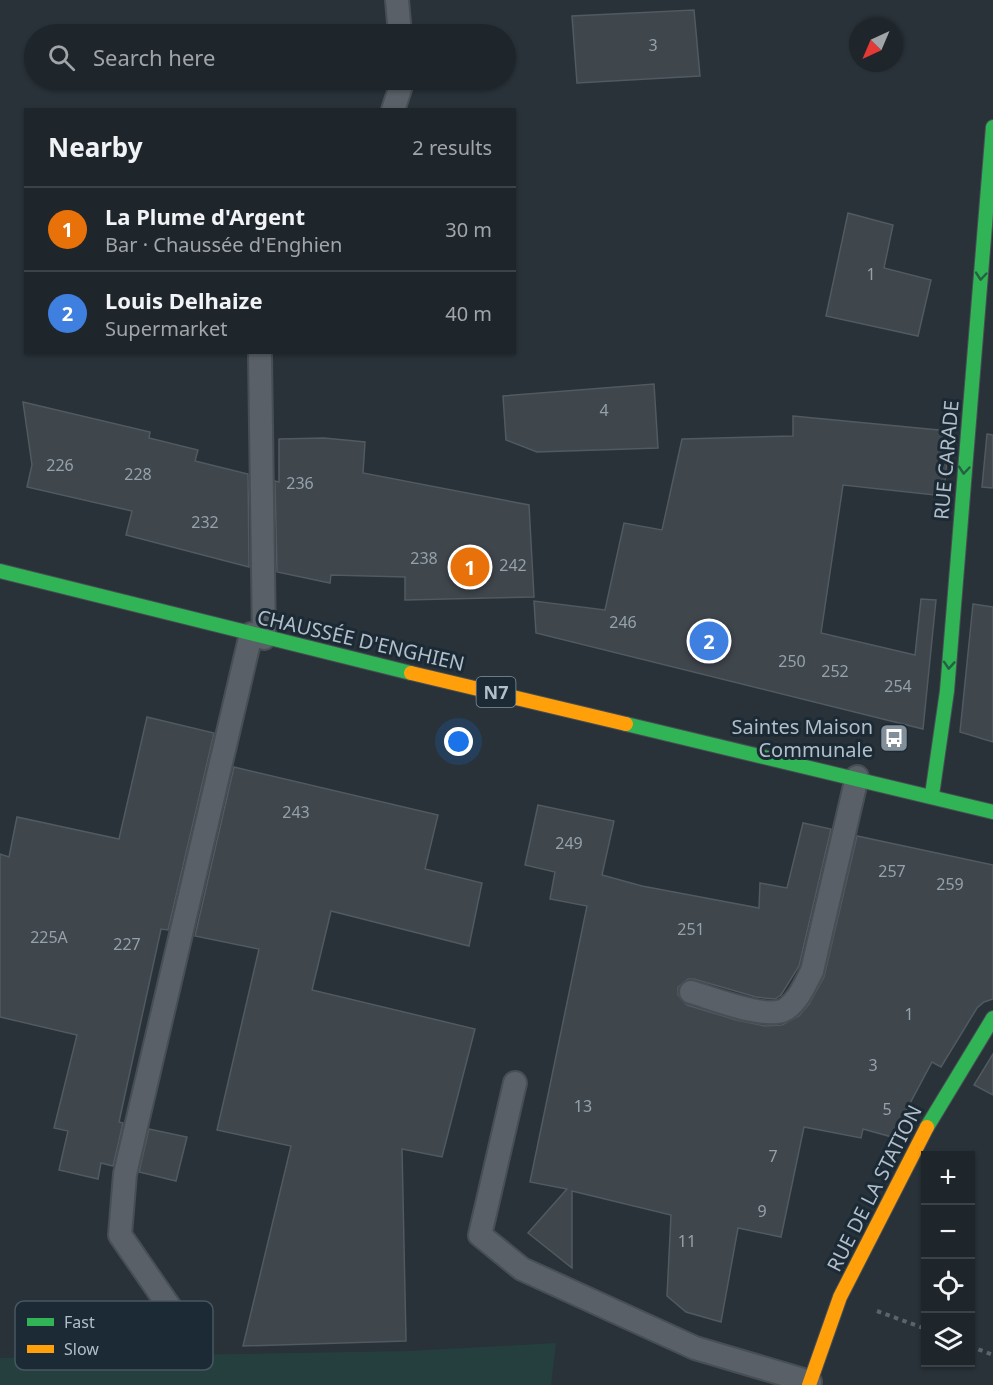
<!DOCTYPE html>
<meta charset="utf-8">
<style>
:root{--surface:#1f262b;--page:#2c3237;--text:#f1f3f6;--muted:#a1a5a9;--line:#3c4347;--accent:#828e98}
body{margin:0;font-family:"Noto Sans",sans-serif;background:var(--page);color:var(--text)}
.controls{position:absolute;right:18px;bottom:18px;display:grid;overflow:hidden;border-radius:0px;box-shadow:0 2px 4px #0004}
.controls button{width:54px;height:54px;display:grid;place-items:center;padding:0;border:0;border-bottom:2px solid var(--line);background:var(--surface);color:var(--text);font:30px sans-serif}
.compass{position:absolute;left:849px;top:18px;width:54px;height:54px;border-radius:50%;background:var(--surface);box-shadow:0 2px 4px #0004;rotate:224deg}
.you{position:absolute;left:459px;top:742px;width:21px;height:21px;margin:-15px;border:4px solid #fff;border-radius:50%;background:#1a73e8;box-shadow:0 0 0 9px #1a73e833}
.badge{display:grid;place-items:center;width:39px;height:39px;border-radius:50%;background:var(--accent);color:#fff;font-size:20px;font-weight:700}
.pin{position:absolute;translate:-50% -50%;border:3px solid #fff;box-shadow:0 2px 6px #0006}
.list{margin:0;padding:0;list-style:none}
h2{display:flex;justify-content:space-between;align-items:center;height:78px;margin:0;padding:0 24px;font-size:26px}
h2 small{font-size:20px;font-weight:400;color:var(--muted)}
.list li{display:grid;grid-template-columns:39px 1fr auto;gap:18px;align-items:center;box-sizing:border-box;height:84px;padding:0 24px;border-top:2px solid var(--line)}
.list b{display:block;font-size:22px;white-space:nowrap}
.list p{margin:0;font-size:20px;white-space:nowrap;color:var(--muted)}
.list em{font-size:20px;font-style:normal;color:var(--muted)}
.icon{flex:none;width:33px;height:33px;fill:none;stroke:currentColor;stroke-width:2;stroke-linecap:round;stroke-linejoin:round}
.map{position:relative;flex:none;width:993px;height:1385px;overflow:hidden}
.search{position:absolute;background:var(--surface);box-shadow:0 2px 4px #0004;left:24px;top:24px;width:492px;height:66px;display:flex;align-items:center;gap:15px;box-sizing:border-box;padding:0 21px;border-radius:33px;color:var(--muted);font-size:22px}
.panel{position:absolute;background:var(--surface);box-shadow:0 2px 4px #0004;left:24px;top:108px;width:492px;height:246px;border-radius:0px}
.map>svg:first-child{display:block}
.green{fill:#253f3f}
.building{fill:#3f464c;stroke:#515a61;stroke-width:1.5}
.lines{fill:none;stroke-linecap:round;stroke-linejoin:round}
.lane-casing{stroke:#474e54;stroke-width:26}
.fast-casing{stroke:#474e54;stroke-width:16}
.slow-casing{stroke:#474e54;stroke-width:16}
.path{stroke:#5c646a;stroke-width:4;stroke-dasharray:4.5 4.5;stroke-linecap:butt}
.lane{stroke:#596067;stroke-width:22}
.fast{stroke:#30b455;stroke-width:14}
.slow{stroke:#ff9f0a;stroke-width:14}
.oneway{stroke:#236142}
.labels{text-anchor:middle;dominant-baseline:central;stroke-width:6;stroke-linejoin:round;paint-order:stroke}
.number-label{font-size:16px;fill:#95a1ab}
.shield{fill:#1b2a35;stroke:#85929e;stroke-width:1.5}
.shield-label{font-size:18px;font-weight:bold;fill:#b2bfcb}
.street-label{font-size:20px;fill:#b2bfcb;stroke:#1b2a35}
.poi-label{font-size:20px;fill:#b2bfcb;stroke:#1b2a35;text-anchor:end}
.key{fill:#1b2a35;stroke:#485762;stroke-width:1.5}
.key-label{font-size:16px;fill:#b2bfcb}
</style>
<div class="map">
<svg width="993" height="1385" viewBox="0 0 993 1385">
<rect width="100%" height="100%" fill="#293239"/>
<polygon class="green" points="556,1343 551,1385 0,1385 0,1358 410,1351"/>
<g class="building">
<polygon points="694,10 700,76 577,83 572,16"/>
<polygon points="848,213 893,225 884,268 931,280 918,336 826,316"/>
<polygon points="654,384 658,448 537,452 506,440 503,396"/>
<polygon points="23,402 150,432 149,438 198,450 195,461 248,474 249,567 126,535 132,511 27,487 32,465"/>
<polygon points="793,416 949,431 944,496 843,485 821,633 915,655 921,599 936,600 923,729 536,633 534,601 605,610 624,523 662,530 682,439 793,436"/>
<polygon points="987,434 993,435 993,488 982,487"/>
<polygon points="324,438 365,442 363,473 529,505 534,597 405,600 405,577 331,575 330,583 277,572 275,481 279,482 279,439"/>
<polygon points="973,604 993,607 993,742 960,732"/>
<polygon points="147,717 214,733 168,930 161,929 119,1122 123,1123 113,1166 101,1163 98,1179 59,1170 68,1131 54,1128 77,1035 0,1017 0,854 9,857 17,817 119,839"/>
<polygon points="234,767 438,815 425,869 482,883 469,946 331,911 312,990 475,1029 442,1157 402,1149 406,1341 243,1346 291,1146 217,1130 259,949 195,936"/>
<polygon points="538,805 614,821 602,875 642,886 759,908 760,883 787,888 803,823 831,829 799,966 781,995 775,999 756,997 694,979 688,979 678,987 678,995 687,1005 736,1020 765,1026 782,1025 799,1016 809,1004 824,977 857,836 993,865 993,999 984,1002 977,1008 941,1067 932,1062 892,1137 863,1129 861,1138 804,1127 781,1237 738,1228 721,1322 686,1312 667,1296 671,1215 572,1191 572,1268 528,1233 567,1189 530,1182 587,906 550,899 555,872 525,865"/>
<polygon points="993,1054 993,1095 974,1085"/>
<polygon points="149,1129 187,1137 176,1181 139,1172"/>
</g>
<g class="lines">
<g class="lane-casing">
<g id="lane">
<polyline points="397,0 400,34"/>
<polyline points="393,110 403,80"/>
<polyline points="260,356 264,638"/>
<path d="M691,992C712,998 768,1021 786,1009C799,1000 805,984 812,971L857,777"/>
<polyline points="515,1083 480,1235 522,1269 695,1348 810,1382"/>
<polyline points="180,1322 120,1235 125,1174 251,634"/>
</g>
</g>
<g class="fast-casing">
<g id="fast">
<polyline points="0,571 411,673"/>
<polyline points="626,724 993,812"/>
<polyline points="932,795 947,691 993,127"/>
<polyline points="927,1127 993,1018"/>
</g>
</g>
<g class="slow-casing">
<g id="slow">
<polyline points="411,673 626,724"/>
<polyline points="809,1385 840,1297 927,1127"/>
</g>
</g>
<g class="path">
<polyline points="877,1311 926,1329"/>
<polyline points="970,1346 993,1355"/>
</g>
<use href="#lane" class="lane"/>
<use href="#fast" class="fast"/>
<use href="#slow" class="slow"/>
</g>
<defs><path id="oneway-chevron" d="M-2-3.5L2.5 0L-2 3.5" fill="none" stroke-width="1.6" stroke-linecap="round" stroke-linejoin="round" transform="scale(1.5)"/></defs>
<g class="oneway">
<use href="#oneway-chevron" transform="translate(981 276) rotate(95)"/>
<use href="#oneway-chevron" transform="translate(964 470) rotate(95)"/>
<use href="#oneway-chevron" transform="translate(949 665) rotate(94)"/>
</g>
<defs>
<g id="bus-square" transform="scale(1.5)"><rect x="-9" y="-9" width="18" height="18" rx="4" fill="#828e98" stroke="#1b2a35"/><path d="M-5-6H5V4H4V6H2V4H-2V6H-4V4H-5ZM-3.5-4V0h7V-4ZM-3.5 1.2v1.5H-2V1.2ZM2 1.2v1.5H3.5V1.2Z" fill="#fff"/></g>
</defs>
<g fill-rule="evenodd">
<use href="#bus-square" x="894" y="738"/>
</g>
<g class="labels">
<g class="number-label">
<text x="653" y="45">3</text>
<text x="871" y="274">1</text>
<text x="604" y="410">4</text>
<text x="60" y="465">226</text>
<text x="138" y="474">228</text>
<text x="300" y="483">236</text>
<text x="205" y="522">232</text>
<text x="424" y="558">238</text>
<text x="513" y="565">242</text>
<text x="623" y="622">246</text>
<text x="792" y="661">250</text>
<text x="835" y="671">252</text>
<text x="898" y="686">254</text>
<text x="296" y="812">243</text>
<text x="569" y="843">249</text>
<text x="892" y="871">257</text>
<text x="950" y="884">259</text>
<text x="691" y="929">251</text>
<text x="49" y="937">225A</text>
<text x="127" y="944">227</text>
<text x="909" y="1014">1</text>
<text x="873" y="1065">3</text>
<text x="583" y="1106">13</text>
<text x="887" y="1109">5</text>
<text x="773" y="1156">7</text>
<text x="762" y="1211">9</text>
<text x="687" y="1241">11</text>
</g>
<rect class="shield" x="476.5" y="677" width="39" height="30" rx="4.5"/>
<g class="shield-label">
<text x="496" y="692">N7</text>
</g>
<g class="street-label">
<text transform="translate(946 460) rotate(-85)">RUE CARADE</text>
<text transform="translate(361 640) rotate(13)">CHAUSSÉE D'ENGHIEN</text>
<text transform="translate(874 1188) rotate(-63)">RUE DE LA STATION</text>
</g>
<g class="poi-label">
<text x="873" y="726">Saintes Maison<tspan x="873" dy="23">Communale</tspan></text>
</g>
</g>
<rect x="15" y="1301" width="198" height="69" rx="9" class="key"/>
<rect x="27" y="1318" width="27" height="8" fill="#30b455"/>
<rect x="27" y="1345" width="27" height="8" fill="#ff9f0a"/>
<g class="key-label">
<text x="64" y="1328">Fast</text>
<text x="64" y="1355">Slow</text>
</g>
</svg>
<div class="controls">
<button>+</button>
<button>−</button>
<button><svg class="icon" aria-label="locate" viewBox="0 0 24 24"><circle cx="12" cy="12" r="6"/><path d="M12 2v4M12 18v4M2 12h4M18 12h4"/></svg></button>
<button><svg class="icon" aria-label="layers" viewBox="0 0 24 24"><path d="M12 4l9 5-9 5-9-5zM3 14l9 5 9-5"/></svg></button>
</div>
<svg class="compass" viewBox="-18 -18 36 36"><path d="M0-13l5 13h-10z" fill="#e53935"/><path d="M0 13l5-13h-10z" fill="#a1a5a9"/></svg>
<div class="you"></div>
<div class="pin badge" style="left:470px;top:567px;background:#e8710a">1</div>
<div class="pin badge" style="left:709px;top:641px;background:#3f7fe0">2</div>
<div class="search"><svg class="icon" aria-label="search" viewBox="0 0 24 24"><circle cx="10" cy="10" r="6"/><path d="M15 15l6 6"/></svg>Search here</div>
<section class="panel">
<h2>Nearby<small>2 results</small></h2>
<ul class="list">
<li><span class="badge" style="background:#e8710a">1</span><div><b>La Plume d'Argent</b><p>Bar · Chaussée d'Enghien</p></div><em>30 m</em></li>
<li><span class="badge" style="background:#3f7fe0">2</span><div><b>Louis Delhaize</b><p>Supermarket</p></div><em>40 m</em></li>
</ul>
</section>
</div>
